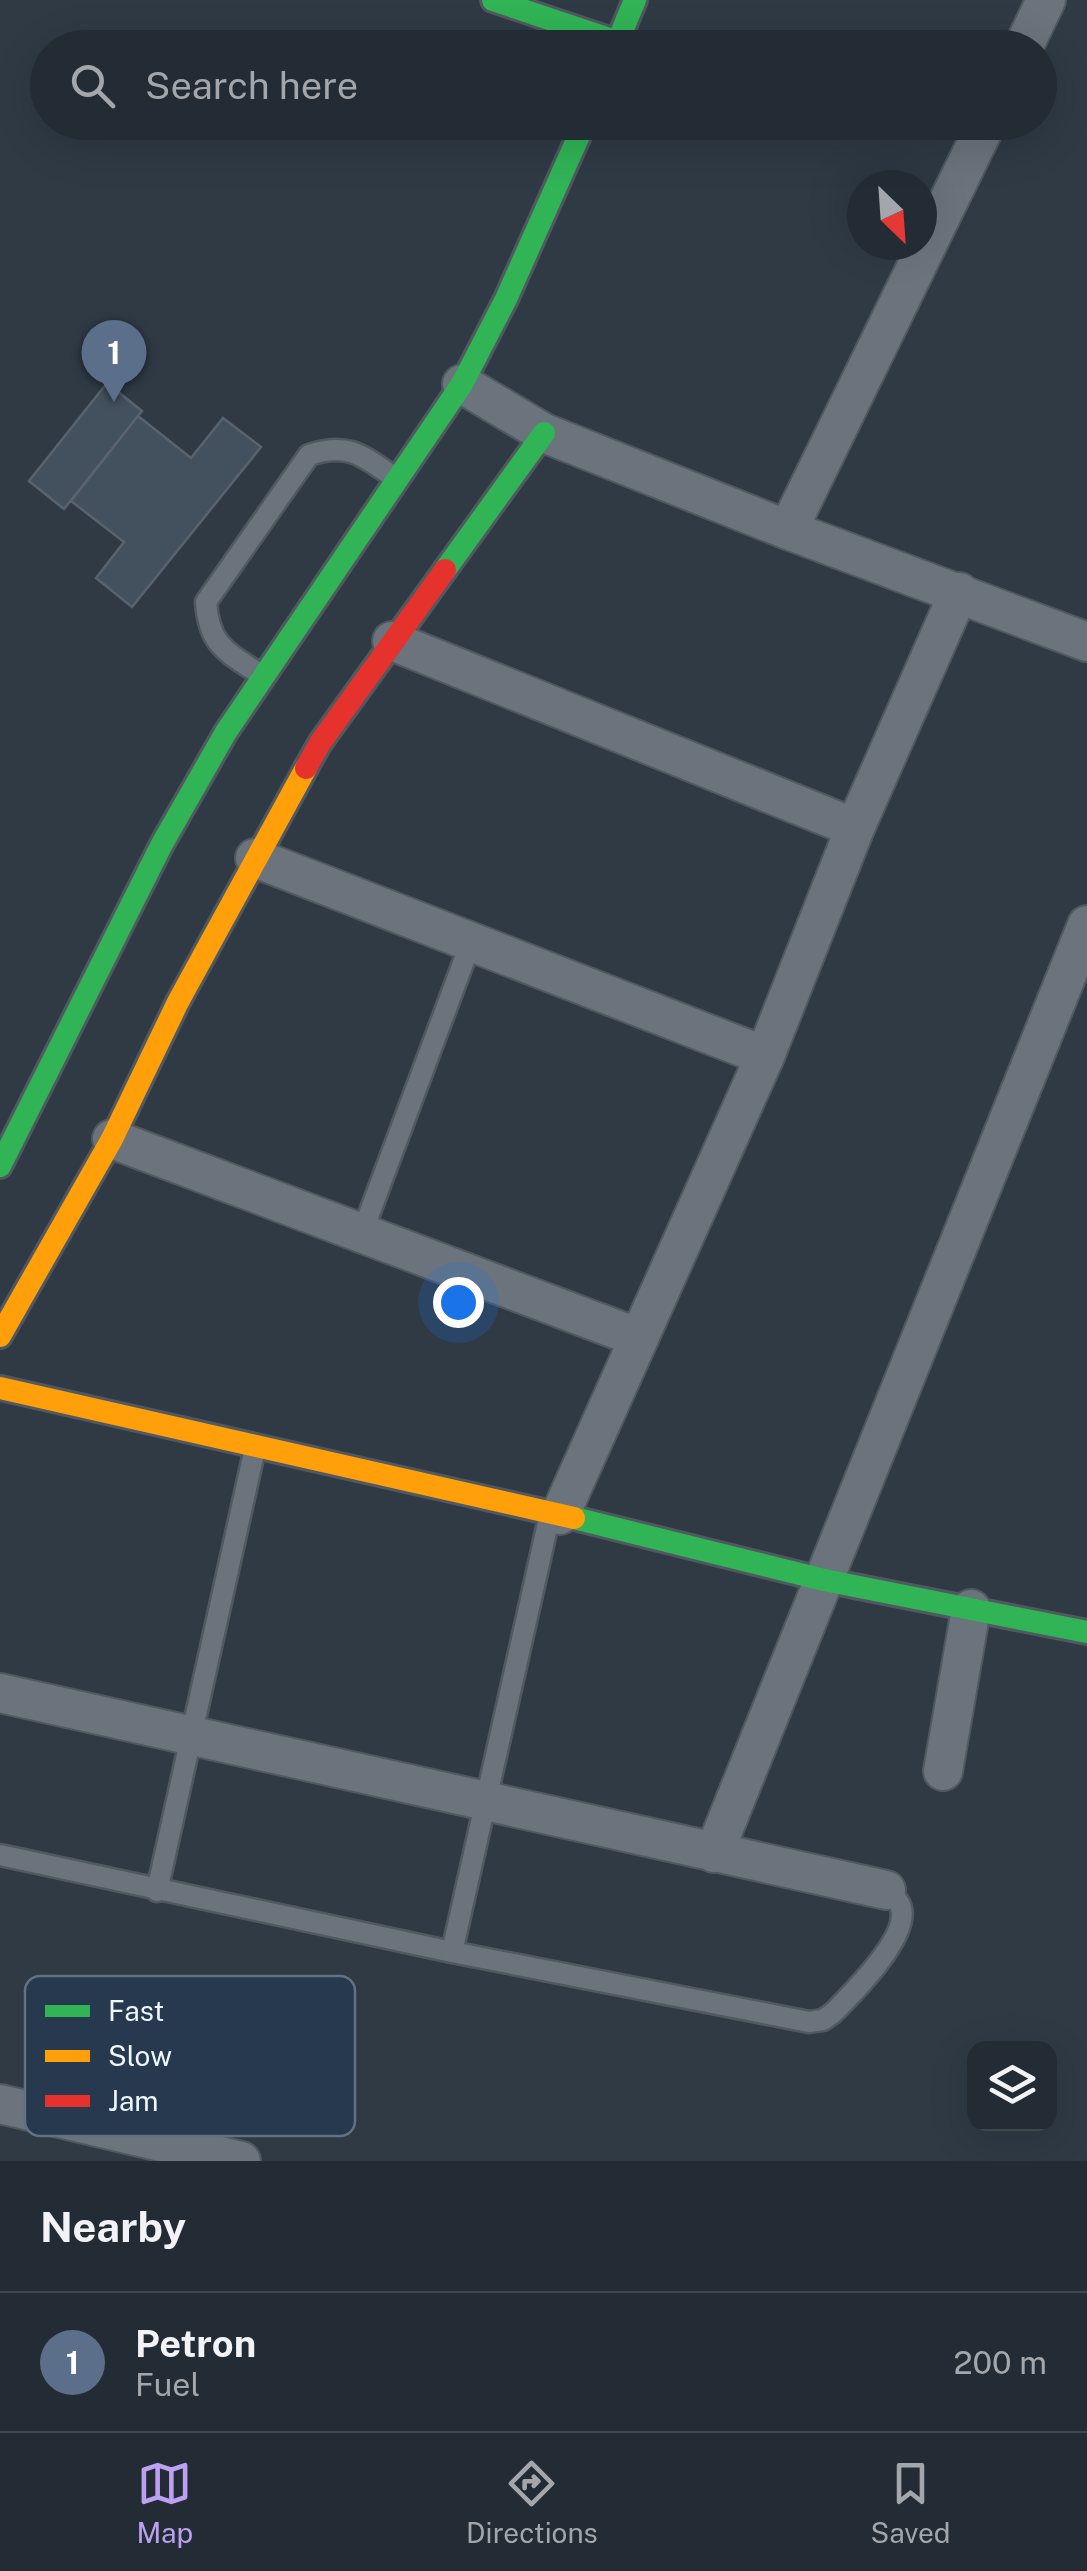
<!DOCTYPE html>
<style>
:root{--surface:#232c34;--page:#2f3840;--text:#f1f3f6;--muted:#a3a7ac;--line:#40484f;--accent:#bca0f2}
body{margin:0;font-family:"Public Sans",sans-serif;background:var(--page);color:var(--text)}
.controls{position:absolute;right:30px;bottom:30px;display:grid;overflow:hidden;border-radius:20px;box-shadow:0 10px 40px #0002}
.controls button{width:90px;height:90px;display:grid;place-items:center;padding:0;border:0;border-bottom:2px solid var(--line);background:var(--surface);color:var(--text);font:50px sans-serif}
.compass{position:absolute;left:847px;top:170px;width:90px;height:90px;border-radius:50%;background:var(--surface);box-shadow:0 10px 40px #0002;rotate:155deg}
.you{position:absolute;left:458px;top:1302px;width:35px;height:35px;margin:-25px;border:8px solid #fff;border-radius:50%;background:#1a73e8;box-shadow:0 0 0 15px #1a73e833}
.badge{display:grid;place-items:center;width:65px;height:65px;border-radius:50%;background:var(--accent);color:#fff;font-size:32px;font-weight:700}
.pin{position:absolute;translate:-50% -82px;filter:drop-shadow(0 2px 5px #0008)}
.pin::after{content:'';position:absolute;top:52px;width:35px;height:30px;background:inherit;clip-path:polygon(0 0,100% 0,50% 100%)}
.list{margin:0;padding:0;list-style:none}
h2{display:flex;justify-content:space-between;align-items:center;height:130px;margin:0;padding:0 40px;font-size:42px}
h2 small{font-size:32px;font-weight:400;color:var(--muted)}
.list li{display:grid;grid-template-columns:65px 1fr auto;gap:30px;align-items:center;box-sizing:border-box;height:140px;padding:0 40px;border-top:2px solid var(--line)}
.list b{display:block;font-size:38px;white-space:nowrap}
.list p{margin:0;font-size:32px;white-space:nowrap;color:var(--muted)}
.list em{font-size:32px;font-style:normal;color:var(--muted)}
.icon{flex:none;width:55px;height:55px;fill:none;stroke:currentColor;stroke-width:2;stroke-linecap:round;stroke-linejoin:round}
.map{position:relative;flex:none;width:1087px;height:2161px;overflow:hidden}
.search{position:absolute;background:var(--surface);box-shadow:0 10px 40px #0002;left:30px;right:30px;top:30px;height:110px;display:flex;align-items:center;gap:25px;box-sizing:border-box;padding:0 35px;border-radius:55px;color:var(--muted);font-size:38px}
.sheet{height:270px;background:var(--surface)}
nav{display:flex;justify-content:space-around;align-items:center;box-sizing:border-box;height:140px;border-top:2px solid var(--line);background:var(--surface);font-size:28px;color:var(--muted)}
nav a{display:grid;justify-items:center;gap:5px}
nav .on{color:var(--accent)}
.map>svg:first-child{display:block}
.building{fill:#43505e;stroke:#5a636d;stroke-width:2.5}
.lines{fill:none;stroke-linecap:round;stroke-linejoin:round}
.lane-casing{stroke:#505860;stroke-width:25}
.street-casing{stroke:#505860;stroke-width:42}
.fast-casing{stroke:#505860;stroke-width:28}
.slow-casing{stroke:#505860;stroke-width:28}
.jam-casing{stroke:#505860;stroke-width:28}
.lane{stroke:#6b737c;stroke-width:20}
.street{stroke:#6b737c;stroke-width:38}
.fast{stroke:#30b455;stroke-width:22}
.slow{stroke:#ff9f0a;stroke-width:22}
.jam{stroke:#e5322d;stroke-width:22}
.key{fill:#26394e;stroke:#627283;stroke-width:2.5}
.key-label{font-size:28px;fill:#eef6fe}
</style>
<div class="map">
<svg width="1087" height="2161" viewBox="0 0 1087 2161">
<rect width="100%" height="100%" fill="#2f3a45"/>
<g class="building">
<polygon points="107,383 142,411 64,509 29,481"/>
<polygon points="138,416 191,458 223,418 261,447 132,607 96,578 124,542 71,501"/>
</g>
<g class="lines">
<g class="lane-casing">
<g id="lane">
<path d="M261,675C227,652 209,646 206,602L309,455C351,441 365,458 398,480"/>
<polyline points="362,1233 471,942"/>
<path d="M0,1855L452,1952L809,2022L823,2020L833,2013C853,1993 909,1937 901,1908C899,1900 892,1895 886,1890"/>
<polyline points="157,1891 255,1448"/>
<polyline points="452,1952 550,1514"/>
</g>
</g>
<g class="street-casing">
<g id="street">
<polyline points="1023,48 1046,0"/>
<polyline points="462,384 544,433 788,530 1087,642"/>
<polyline points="788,530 987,122"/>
<polyline points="392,641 855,828"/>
<polyline points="255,858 765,1056"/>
<polyline points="112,1139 639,1338"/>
<polyline points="560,1515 765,1056 855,828 959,592"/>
<polyline points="0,1693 886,1890"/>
<polyline points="943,1771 971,1609"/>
<polyline points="714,1853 1087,925"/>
<polyline points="0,2104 241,2161"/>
</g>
</g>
<g class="fast-casing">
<g id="fast">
<polyline points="493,0 618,42"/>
<polyline points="615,48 635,0"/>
<polyline points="445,570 544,433"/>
<polyline points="0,1166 162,844 226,732 462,384 506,299 585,122"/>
<polyline points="574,1518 824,1580 1087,1632"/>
</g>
</g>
<g class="slow-casing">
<g id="slow">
<polyline points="0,1336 112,1139 178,1002 306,768"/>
<polyline points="0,1388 574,1518"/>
</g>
</g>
<g class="jam-casing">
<polyline id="jam" points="306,768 320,743 445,570"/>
</g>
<use href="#lane" class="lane"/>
<use href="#street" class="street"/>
<use href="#fast" class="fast"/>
<use href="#slow" class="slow"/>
<use href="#jam" class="jam"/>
</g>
<rect x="25" y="1976" width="330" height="160" rx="15" class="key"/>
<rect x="45" y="2005" width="45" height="12" fill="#30b455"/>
<rect x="45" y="2050" width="45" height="12" fill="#ff9f0a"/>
<rect x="45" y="2095" width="45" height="12" fill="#e5322d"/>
<g class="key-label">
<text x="108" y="2021">Fast</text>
<text x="108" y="2066">Slow</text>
<text x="108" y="2111">Jam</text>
</g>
</svg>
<div class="controls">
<button><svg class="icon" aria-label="layers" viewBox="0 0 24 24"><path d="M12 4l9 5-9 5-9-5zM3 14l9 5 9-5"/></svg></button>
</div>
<svg class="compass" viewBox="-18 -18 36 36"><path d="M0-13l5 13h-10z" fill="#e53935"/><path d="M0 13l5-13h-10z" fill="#a3a7ac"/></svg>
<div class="you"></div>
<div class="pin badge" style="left:114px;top:402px;background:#5c6f8a">1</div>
<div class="search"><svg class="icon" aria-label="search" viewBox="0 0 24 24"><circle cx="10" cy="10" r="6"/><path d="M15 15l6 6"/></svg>Search here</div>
</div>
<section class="sheet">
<h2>Nearby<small></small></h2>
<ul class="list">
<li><span class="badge" style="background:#5c6f8a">1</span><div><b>Petron</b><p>Fuel</p></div><em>200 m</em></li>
</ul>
</section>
<nav>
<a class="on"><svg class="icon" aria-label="map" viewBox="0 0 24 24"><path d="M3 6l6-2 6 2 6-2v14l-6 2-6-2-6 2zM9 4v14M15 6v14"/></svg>Map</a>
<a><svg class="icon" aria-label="directions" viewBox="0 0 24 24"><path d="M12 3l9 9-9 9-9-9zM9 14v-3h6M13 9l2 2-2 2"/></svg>Directions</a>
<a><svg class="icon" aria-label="saved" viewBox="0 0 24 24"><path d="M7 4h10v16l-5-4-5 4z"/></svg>Saved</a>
</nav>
